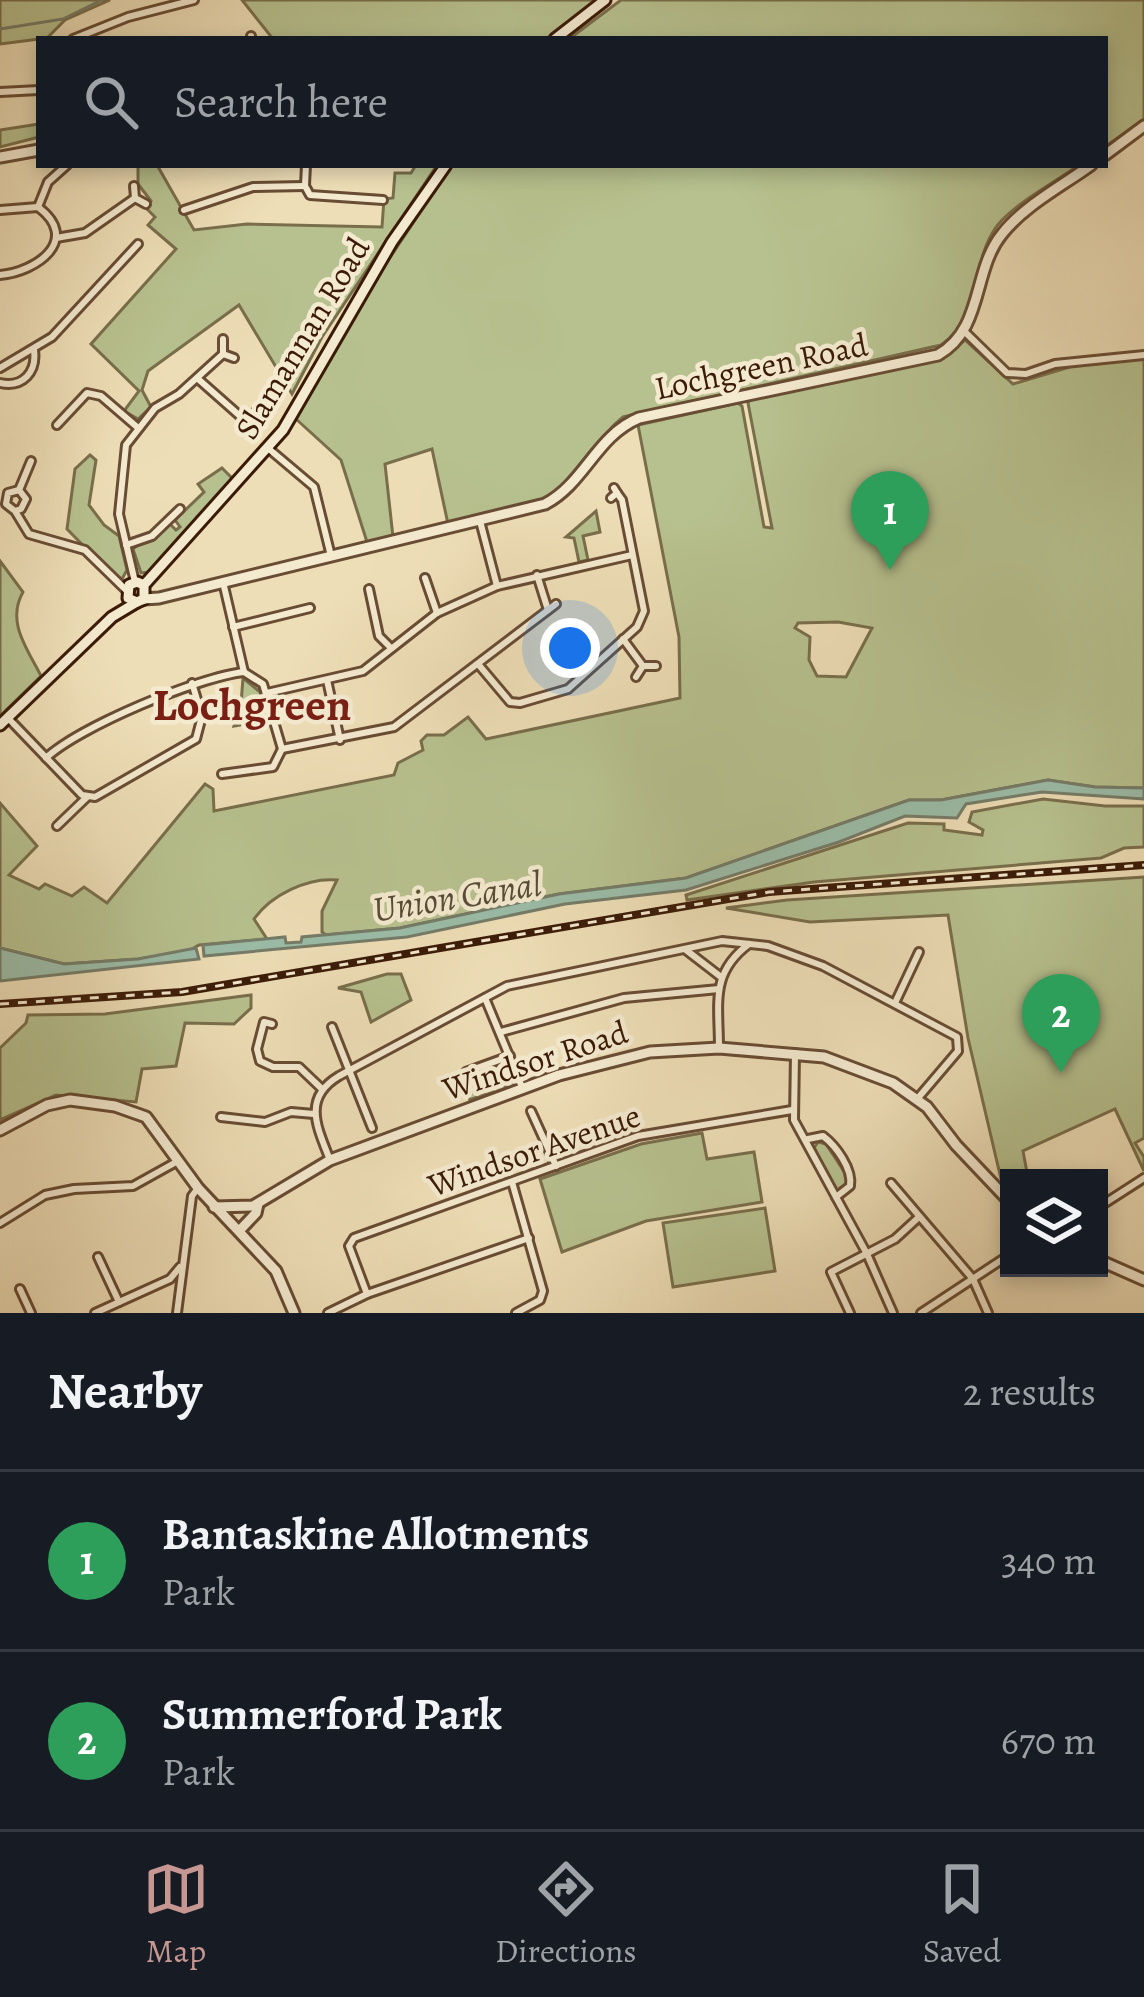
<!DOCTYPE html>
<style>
:root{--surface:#171b24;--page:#20242c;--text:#f1f3f6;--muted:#9ea1a6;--line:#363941;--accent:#c59692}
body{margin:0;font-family:Alegreya,serif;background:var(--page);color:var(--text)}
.controls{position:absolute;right:36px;bottom:36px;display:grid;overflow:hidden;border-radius:0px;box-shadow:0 6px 18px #0003}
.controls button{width:108px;height:108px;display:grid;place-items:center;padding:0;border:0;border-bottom:3px solid var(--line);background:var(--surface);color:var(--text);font:60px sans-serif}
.you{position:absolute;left:570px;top:648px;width:42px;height:42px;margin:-30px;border:9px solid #fff;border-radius:50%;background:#1a73e8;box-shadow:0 0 0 18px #1a73e833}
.badge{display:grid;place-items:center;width:78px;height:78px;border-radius:50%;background:var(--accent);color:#fff;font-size:39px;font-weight:700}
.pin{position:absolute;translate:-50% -99px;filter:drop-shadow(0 3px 6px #0008)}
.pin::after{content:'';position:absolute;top:63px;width:42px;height:36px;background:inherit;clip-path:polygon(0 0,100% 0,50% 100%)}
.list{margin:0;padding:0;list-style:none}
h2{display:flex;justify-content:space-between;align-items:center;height:156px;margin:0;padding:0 48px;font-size:51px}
h2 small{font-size:39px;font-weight:400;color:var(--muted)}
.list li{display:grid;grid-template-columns:78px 1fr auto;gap:36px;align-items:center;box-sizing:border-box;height:180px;padding:0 48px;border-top:3px solid var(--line)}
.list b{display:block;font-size:45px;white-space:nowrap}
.list p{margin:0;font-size:39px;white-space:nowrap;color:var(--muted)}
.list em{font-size:39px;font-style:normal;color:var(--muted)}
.icon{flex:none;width:66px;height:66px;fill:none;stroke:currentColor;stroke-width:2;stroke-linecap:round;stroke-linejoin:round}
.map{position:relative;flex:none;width:1144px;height:1313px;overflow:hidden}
.search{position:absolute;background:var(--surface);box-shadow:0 6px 18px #0003;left:36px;right:36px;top:36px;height:132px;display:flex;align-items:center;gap:30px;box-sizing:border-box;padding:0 42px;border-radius:0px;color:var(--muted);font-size:45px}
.sheet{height:516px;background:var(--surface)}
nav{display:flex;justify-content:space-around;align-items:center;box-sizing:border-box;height:168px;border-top:3px solid var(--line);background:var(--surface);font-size:33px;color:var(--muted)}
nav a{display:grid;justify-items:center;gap:6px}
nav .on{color:var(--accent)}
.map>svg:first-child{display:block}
.green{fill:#b7c18f;stroke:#796e4b;stroke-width:3;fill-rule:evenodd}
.water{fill:#9bbda9;stroke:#757c68;stroke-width:3}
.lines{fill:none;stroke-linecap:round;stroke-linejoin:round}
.stream{stroke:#757c68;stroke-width:3}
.minor-casing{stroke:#684c33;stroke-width:12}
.tertiary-casing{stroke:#684c33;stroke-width:15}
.secondary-casing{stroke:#3b1b07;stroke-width:15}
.minor{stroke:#f4ead0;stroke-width:6}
.tertiary{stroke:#f4ead0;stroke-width:9}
.secondary{stroke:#f4ead0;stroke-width:9}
.rail-casing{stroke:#3b1b07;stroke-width:8}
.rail{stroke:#f4ead0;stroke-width:3;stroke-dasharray:9;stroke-linecap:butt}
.labels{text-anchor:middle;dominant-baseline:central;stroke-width:9;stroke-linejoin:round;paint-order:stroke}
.street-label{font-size:33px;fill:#3b1b07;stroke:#f4ead0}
.water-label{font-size:36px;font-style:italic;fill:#584c38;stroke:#f4ead0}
.district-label{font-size:45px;font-weight:bold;fill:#7a1f14;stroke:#f4ead0}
</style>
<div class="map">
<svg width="1144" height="1313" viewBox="0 0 1144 1313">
<rect width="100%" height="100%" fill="#eedeb7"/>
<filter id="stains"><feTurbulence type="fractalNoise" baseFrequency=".00167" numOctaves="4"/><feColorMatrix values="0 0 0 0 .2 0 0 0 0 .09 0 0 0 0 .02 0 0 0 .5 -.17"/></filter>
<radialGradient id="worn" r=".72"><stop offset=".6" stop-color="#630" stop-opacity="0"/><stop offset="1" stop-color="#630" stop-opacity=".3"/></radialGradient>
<g class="green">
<polygon points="0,0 110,0 65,20 47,38 0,44"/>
<polygon points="242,0 599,0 546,39 273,39"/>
<polygon points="621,0 1144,0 1144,119 1105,147 1105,39 569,39"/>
<polygon points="39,124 39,137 0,147 0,130"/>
<polygon points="138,165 157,165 194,230 247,224 382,227 384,199 393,198 395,173 411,173 416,165 437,165 322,337 292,394 239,305 148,371 142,390 151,407 138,419 124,411 139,391 91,344 176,249 148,225 155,217 147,209 151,201 138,184"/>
<path d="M452,165H1079C1055,182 1023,199 1002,220C969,254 984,317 941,345L623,417C599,436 588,462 567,484C540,513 485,515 448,524L432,449L385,464L393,537L367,542L341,460L296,419C339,329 397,247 452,165Z"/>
<path d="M965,340L1013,384L1083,363L1144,359V788L1095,787L1048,780L941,800H909L686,878L559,894L400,928L326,935L322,932V911L337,880C308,877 271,895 254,919L267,939L199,945L187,952L138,959L64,964L0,948V803L37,846L9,875L39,889L45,884L72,896L84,887L107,903L205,784L213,789L214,811L394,775L398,763L423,750L421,741L427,735H444L468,717L486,739L680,698L679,637L638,425L738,403L742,406L764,527L772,528L748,403L751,397L922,362L948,354ZM838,622L872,628L846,677L817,676L809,660L810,637L795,628L798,623Z"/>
<polygon points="90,455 96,460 89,505 104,525 119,536 127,570 122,579 116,579 67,529 75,469"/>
<path d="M222,468L234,480L150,572L141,573L133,549C142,540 158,536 170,524L176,530L180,527L175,520L204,492L198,484Z"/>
<polygon points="596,511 600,532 583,536 588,560 579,562 574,538 566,537"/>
<path d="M0,561L23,592C6,622 27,648 41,676L0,716Z"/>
<polygon points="243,678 260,692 268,720 234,726 241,704"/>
<polygon points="1043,799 1105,806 1144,806 1144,847 1124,848 1101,858 814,882 687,900 686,895 908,823 944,824 944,830 982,835 983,830 969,822 972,812"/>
<polygon points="1144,877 1144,1138 1135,1143 1144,1157 1144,1171 1115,1109 1023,1151 1028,1178 1009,1178 1009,1187 1001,1179 968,1038 948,915 810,922 726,908 787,900"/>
<polygon points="387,974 401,974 411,1000 371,1022 361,992 338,988"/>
<polygon points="251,995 251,1008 234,1024 185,1023 176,1066 142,1069 136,1102 56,1095 0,1120 0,1048 26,1023 28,1015 105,1014"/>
<polygon points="503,1063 508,1065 512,1083 470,1100 462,1078"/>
<polygon points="702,1133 707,1159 754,1152 762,1202 646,1221 562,1252 540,1179 641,1144"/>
<polygon points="818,1142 826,1144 847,1176 847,1184 837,1192 814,1148"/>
<polygon points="765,1208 775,1271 673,1287 663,1223"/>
</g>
<g class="water">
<polygon points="1048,780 1095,787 1144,788 1144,799 1042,792 966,804 957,818 905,816 839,842 686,890 565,904 407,937 204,956 203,945 285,937 286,943 301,942 302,937 400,928 559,894 686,878 909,800 941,800"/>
<polygon points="0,948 64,964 138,959 196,948 199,959 0,981"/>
</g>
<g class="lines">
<polyline class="stream" points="0,29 63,19 102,0"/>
<g class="minor-casing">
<g id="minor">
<polyline points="251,36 251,39"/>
<polyline points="73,39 128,17 194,0"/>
<polyline points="0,92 39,90"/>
<polyline points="305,185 306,165"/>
<polyline points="134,186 135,198 146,204"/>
<polyline points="305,186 310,195 383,200"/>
<polyline points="38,207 48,182 67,165"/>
<path d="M0,210L38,207C82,240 36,272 0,275"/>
<polyline points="184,210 253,187 305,186"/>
<polyline points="56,238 85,233 135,198"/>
<polyline points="964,331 1007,373 1026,374 1055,364 1144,355"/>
<polyline points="223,339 223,354 234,358"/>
<polyline points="0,368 52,337 138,244"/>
<polyline points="197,378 240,416 253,415 264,402"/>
<path d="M0,383C23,388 37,372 34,350"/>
<polyline points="57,425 87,393 101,396 137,427"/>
<polyline points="269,449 314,487 331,556"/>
<polyline points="19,490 31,461"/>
<polyline points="611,498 617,493 614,488"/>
<polyline points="15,511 21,509 26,499 19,490 8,493 6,504 15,511 29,534 85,550 126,590"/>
<polyline points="480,521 497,586"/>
<polyline points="126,545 152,536 180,509"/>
<polyline points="537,575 548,610"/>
<polyline points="425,578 437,613"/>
<polyline points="135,582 119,514 126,445 155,408 179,394 223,354"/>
<polyline points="223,582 244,672"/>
<polyline points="369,589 379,636 389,646"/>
<polyline points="233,627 310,608"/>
<polyline points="623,639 643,666"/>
<polyline points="478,664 510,702 520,703 568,689 637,627 644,611 622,500 617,493"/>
<polyline points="636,677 643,666 656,666"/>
<polyline points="327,680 340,740"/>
<polyline points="267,693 363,671 437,613 497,586 632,555"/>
<polyline points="8,718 82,795 95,797 196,739 202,716 192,683"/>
<path d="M46,758C79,727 198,677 244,672L263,684L282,749L394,727L556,604"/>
<polyline points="222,774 273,767 282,749"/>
<polyline points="57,826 87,797"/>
<polyline points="686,950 721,977"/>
<polyline points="485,998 522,1087"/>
<polyline points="895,1003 919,952"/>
<polyline points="272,1024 264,1022 257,1049 260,1061 273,1067 299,1067 322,1089"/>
<polyline points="332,1027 372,1128"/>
<polyline points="501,1032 624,998 719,989"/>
<path d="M719,1048C719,1003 710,973 749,944"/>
<polyline points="795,1053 794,1120 867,1254 893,1313"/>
<polyline points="466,1072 510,1056"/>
<polyline points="531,1111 556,1166"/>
<polyline points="221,1117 265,1122 291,1112 314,1114"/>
<path d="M808,1139L823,1136C836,1146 853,1169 850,1186L836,1197"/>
<path d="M330,1160C317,1127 302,1098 339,1076L507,986L722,941L768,946L823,966L957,1037L958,1051L918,1098"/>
<polyline points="512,1182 543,1291 540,1300 516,1313"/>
<polyline points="891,1183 973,1279 988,1313"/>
<polyline points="1099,1207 1144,1178"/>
<polyline points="0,1223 45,1195 74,1189 133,1186 178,1161"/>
<polyline points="98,1257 119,1302"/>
<polyline points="20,1289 31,1313"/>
<polyline points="367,1294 349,1246 354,1238 638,1136 792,1110"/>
<polyline points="95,1313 170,1279 180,1267"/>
<polyline points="177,1313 192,1196 198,1188"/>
<polyline points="328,1313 367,1294 529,1238"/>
<polyline points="850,1313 831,1272 895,1239 919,1217"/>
<polyline points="921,1313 1009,1255"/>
</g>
</g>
<g class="tertiary-casing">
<g id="tertiary">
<polyline points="1105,155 1144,126"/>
<polyline points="0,157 39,150"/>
<path d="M144,599L159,598L545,504C585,483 596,436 639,418L938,355C984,329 972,271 1002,234C1024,206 1062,186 1091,165"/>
<polyline points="0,1130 47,1105 70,1100 115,1106 146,1117 198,1188 276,1271 294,1313"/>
<polyline points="214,1207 253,1206 330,1160 559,1075 650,1052 719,1048 824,1057 893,1083 927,1107 956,1145 1009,1201"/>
<polyline points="239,1231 256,1213 258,1204"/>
<polyline points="1099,1260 1144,1280"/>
</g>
</g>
<g class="secondary-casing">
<g id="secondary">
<polyline points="555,39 605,0"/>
<polyline points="144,585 137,582 129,585 128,598 137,602 144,599 144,585 283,430 392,242 446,165"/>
<polyline points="0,725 112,617 137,602"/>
</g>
</g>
<use href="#minor" class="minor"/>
<use href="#tertiary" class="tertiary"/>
<use href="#secondary" class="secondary"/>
<g class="rail-casing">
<polyline id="rail" points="0,1004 182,992 769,892 1144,865"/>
</g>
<use href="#rail" class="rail"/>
</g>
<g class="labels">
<g class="street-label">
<text transform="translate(302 338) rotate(-59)">Slamannan Road</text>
<text transform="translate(761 366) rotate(-12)">Lochgreen Road</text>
<text transform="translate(535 1060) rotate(-18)">Windsor Road</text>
<text transform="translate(534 1150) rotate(-19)">Windsor Avenue</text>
</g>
<g class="water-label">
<text transform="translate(457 896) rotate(-9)">Union Canal</text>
</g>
<g class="district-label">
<text x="252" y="705">Lochgreen</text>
</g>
</g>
<rect width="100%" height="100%" filter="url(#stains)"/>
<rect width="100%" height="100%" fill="url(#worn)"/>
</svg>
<div class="controls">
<button><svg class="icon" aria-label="layers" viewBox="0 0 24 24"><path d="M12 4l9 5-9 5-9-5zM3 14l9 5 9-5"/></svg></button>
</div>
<div class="you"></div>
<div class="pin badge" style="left:890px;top:570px;background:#2e9e5b">1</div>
<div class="pin badge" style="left:1061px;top:1073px;background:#2e9e5b">2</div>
<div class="search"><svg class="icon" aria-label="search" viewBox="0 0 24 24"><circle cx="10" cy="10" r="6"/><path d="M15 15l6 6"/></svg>Search here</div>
</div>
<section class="sheet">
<h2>Nearby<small>2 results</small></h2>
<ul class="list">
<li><span class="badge" style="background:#2e9e5b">1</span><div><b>Bantaskine Allotments</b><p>Park</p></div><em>340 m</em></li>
<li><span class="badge" style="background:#2e9e5b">2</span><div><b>Summerford Park</b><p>Park</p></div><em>670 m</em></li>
</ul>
</section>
<nav>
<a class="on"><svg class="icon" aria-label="map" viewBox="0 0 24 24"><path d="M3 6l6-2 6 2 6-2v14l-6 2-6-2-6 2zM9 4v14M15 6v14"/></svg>Map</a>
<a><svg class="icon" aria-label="directions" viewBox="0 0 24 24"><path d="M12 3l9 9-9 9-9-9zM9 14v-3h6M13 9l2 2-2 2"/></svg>Directions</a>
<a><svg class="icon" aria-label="saved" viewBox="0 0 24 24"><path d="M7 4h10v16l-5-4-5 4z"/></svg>Saved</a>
</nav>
